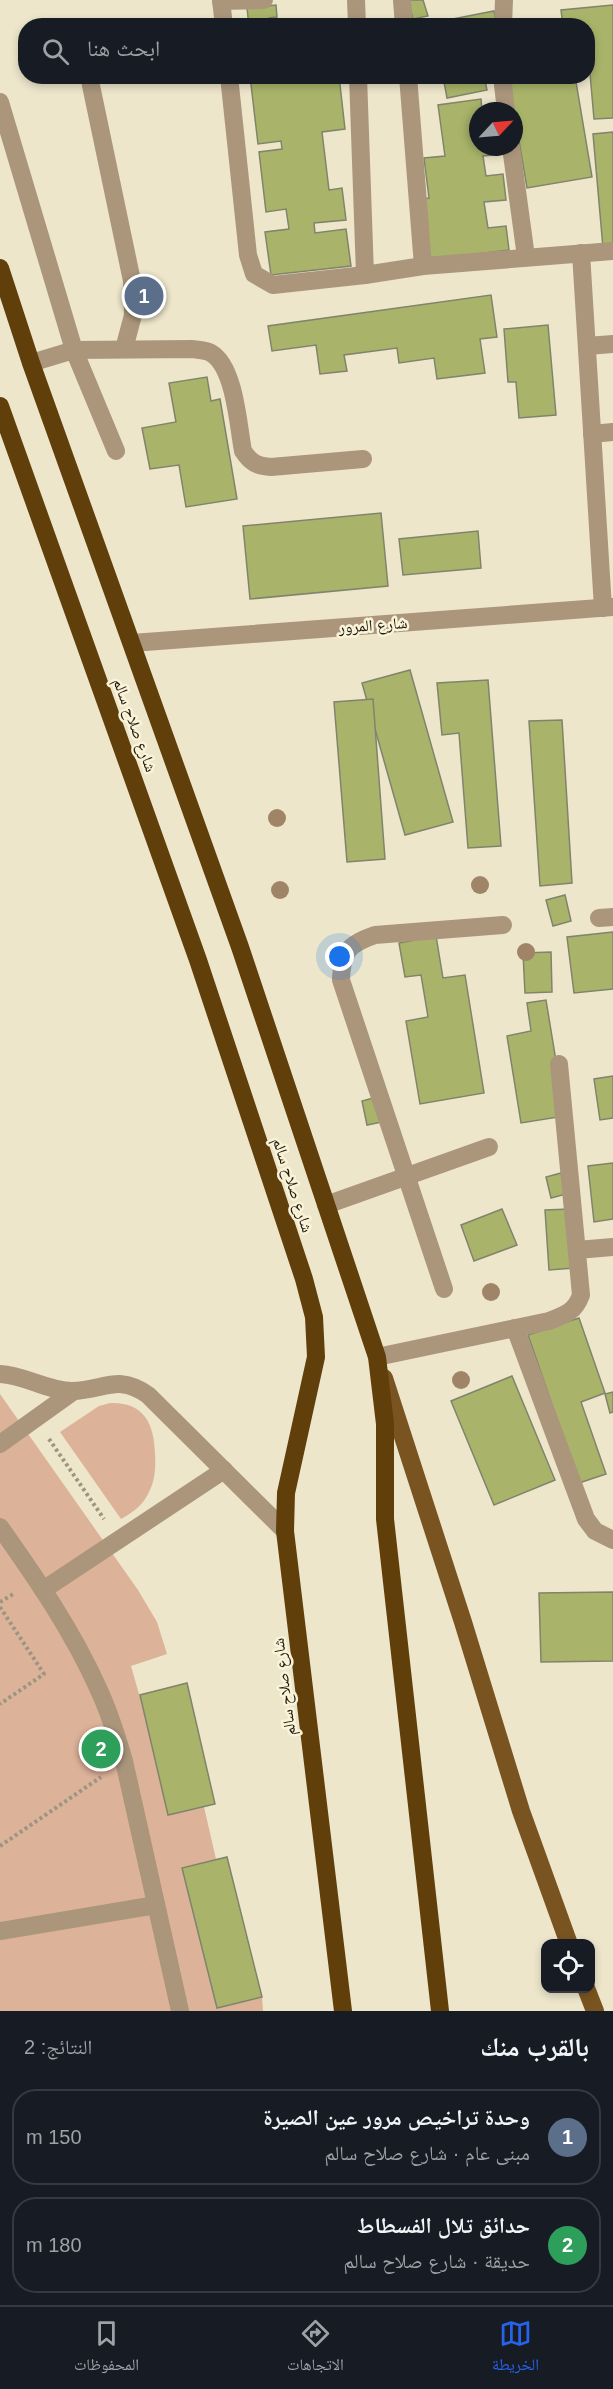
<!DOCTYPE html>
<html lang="ar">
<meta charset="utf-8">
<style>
:root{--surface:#171b24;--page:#20242c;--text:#f1f3f6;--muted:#9ea1a6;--line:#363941;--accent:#2563eb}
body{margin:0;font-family:Helvetica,"Noto Naskh Arabic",sans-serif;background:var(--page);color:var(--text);direction:rtl}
.controls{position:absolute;right:18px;bottom:18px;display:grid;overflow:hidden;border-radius:12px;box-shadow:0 3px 9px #0003}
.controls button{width:54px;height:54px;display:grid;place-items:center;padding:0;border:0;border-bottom:2px solid var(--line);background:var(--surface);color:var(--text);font:30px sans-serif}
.compass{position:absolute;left:469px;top:102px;width:54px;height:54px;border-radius:50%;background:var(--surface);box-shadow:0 3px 9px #0003;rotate:64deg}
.you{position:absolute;left:340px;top:957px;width:21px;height:21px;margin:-15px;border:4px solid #fff;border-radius:50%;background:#1a73e8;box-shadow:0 0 0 9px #1a73e833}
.badge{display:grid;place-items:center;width:39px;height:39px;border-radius:50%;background:var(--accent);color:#fff;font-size:20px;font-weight:700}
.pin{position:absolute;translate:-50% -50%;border:3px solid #fff;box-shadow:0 2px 6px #0006}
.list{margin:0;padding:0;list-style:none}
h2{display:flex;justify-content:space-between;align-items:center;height:78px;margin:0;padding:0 24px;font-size:26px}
h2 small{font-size:20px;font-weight:400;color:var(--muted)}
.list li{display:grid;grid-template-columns:39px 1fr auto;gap:18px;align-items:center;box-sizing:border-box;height:96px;margin:0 12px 12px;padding:0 12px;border:2px solid var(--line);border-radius:24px}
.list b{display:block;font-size:22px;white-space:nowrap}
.list p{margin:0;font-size:20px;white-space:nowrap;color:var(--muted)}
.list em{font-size:20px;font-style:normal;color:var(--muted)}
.icon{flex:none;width:33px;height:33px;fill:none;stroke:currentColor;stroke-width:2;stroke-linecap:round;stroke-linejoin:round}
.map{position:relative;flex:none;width:613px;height:2011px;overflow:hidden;direction:ltr}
.search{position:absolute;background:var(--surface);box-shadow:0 3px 9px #0003;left:18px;right:18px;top:18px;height:66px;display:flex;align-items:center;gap:15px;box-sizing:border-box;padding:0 21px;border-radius:24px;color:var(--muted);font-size:22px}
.sheet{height:294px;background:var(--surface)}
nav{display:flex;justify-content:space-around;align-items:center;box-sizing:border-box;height:84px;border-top:2px solid var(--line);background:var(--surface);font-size:16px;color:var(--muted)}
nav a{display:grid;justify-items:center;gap:3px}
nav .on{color:var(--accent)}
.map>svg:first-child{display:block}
.green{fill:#dcb299}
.building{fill:#a9b46a;stroke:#80846c;stroke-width:1.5}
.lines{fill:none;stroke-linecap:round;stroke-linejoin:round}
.path{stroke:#9b9581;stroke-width:4;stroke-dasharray:3 3;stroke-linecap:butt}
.minor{stroke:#ab967c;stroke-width:18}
.major{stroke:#795420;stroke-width:18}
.highway{stroke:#603f0a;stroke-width:18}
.tree{fill:#9f8467}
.labels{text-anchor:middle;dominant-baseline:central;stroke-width:5;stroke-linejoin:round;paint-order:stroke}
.street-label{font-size:16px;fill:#1e1b11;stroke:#faf3d8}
</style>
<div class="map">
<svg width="613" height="2011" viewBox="0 0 613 2011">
<rect width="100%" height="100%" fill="#ede6cb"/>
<g class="green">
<polygon points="0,1394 138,1590 157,1622 167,1654 131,1666 139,1694 187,1683 215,1804 204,1807 216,1859 227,1857 262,1997 263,2011 0,2011"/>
<path d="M110,1403C144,1402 154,1423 155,1454C156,1467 155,1482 148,1494C142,1506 132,1513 121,1519L60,1432L99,1406Z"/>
</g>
<g class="building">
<polygon points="408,0 423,0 428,16 413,19"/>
<polygon points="276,5 277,17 269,18 270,26 249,26 247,8"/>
<polygon points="613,5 613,118 594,119 588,51 588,26 563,26 561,10"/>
<polygon points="494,11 497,26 433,26 432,23"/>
<polygon points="250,76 339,76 345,129 322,132 329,190 342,188 346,220 314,223 315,233 346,229 351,266 271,275 265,232 289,229 286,209 266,212 259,152 282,149 281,141 258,144"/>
<polygon points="443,76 484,76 487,90 447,98"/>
<polygon points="508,76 575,76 592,177 527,188"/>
<polygon points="481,99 482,111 478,111 478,147 502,147 503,154 483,156 486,176 503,174 506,200 484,202 488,228 506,226 509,250 430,260 422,199 429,198 424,158 445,156 438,105"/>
<polygon points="613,132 613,247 603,248 593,134"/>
<polygon points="491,295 497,337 480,339 485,373 437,379 434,358 399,363 397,348 344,355 347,371 320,374 316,345 272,351 268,326"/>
<polygon points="548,325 556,415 519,418 516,382 508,382 504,329"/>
<polygon points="207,377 211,401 220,399 237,499 186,507 179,465 150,469 142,428 176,422 169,383"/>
<polygon points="381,513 388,586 250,599 243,526"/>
<polygon points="478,531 481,568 403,575 399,539"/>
<polygon points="410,670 453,822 405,835 362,683"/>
<polygon points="488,680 501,846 468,848 459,733 442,735 437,683"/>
<polygon points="373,699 385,859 347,862 334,702"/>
<polygon points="562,720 572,883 540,886 529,721"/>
<polygon points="565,895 571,921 553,926 546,900"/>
<polygon points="613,932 613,989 574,993 567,937"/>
<polygon points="436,936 443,978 465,975 484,1093 420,1104 406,1021 428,1017 421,975 405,977 399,943"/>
<polygon points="551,952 552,992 525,993 523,953"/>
<polygon points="546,1000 565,1116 521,1123 507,1036 531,1031 527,1003"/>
<polygon points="613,1076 613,1118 600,1120 594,1079"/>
<polygon points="377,1097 382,1122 367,1125 362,1101"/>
<polygon points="613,1163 613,1219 594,1222 588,1166"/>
<polygon points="561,1173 566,1194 551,1198 546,1177"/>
<polygon points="502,1209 517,1245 474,1261 461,1225"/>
<polygon points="570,1209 574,1268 549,1270 545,1210"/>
<polygon points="579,1318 605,1393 581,1402 606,1474 579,1483 528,1335"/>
<polygon points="512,1376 555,1480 494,1505 451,1401"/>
<polygon points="613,1392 613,1412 610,1413 605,1394"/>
<polygon points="613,1592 613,1661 541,1662 539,1593"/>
<polygon points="187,1683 215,1804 168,1815 140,1695"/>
<polygon points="227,1857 262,1997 217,2008 182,1868"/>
</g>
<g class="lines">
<g class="path">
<polyline points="49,1439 104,1519"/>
<polyline points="0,1602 15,1593"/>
<polyline points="0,1607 44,1674 0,1704"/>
<polyline points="0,1846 101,1777"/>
</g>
<g class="minor">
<polyline points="221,0 224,26"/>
<polyline points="356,0 357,26"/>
<polyline points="402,0 404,26"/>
<polyline points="221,1 264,0"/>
<polyline points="503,26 504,0"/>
<polyline points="89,76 132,281 133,315 124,349"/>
<polyline points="229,76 248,255 254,274 273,285 365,275 423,266 613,251"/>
<polyline points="358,76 365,275"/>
<polyline points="408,76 423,266"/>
<polyline points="502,76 506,111"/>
<polyline points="0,102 74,350 116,451"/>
<polyline points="511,147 526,257"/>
<polyline points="581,253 603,608"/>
<polyline points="587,346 613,344"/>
<path d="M31,363L74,350L193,349C198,350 206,350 211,353C235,367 238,425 243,451C251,463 257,466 271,467L363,459"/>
<polyline points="592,434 613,432"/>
<polyline points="132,643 613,607"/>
<polyline points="599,918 613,917"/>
<polyline points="326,1205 489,1147"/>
<polyline points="577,1250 613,1247"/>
<path d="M444,1289L341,980C342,952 348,944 375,935L503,925"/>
<polyline points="515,1328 586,1519 595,1531 613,1540"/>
<path d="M377,1357L549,1321C565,1315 575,1312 581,1295L559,1064"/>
<path d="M0,1374C25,1375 47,1391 72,1391C104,1391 117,1373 148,1395L285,1531"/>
<polyline points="0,1444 74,1391"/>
<path d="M0,1527C36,1578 72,1630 98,1688C109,1711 117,1737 124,1761L180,2011"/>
<polyline points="43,1590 224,1470"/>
<polyline points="0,1931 156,1905"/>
</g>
<g class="major">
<polyline points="384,1378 463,1622 521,1811 569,1944"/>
<polyline points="586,1988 595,2011"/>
</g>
<g class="highway">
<polyline points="0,268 31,363 240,947 377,1357 385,1424 385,1519 440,2011"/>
<polyline points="0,406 198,960 304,1279 314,1317 316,1357 286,1493 285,1531 343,2011"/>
</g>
</g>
<g class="tree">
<circle cx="277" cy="818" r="9"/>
<circle cx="480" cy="885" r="9"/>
<circle cx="280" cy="890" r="9"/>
<circle cx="526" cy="952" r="9"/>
<circle cx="491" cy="1292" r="9"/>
<circle cx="461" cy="1380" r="9"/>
</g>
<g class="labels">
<g class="street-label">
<text transform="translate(373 625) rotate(-4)">شارع المرور</text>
<text transform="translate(135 725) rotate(70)">شارع صلاح سالم</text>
<text transform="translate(293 1185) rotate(72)">شارع صلاح سالم</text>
<text transform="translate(284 1687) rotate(-97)">شارع صلاح سالم</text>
</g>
</g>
</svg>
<div class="controls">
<button><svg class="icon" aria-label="locate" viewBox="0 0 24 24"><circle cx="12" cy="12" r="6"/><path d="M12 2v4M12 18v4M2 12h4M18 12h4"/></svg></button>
</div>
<svg class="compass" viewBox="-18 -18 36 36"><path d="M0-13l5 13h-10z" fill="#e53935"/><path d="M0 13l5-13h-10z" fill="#9ea1a6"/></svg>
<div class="you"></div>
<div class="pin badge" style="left:144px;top:296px;background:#5c6f8a">1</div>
<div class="pin badge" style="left:101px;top:1749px;background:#2e9e5b">2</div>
<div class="search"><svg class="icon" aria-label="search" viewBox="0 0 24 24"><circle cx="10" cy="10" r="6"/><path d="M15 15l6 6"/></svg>ابحث هنا</div>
</div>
<section class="sheet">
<h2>بالقرب منك<small>النتائج: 2</small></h2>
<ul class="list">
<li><span class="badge" style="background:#5c6f8a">1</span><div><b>وحدة تراخيص مرور عين الصيرة</b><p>مبنى عام · شارع صلاح سالم</p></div><em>150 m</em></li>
<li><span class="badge" style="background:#2e9e5b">2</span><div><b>حدائق تلال الفسطاط</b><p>حديقة · شارع صلاح سالم</p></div><em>180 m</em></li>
</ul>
</section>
<nav>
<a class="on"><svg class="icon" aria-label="map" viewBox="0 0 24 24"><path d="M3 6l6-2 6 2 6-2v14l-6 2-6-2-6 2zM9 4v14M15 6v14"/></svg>الخريطة</a>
<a><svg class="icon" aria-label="directions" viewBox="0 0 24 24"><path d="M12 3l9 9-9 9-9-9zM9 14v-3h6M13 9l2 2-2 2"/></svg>الاتجاهات</a>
<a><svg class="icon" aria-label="saved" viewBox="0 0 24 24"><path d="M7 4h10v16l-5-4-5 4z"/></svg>المحفوظات</a>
</nav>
